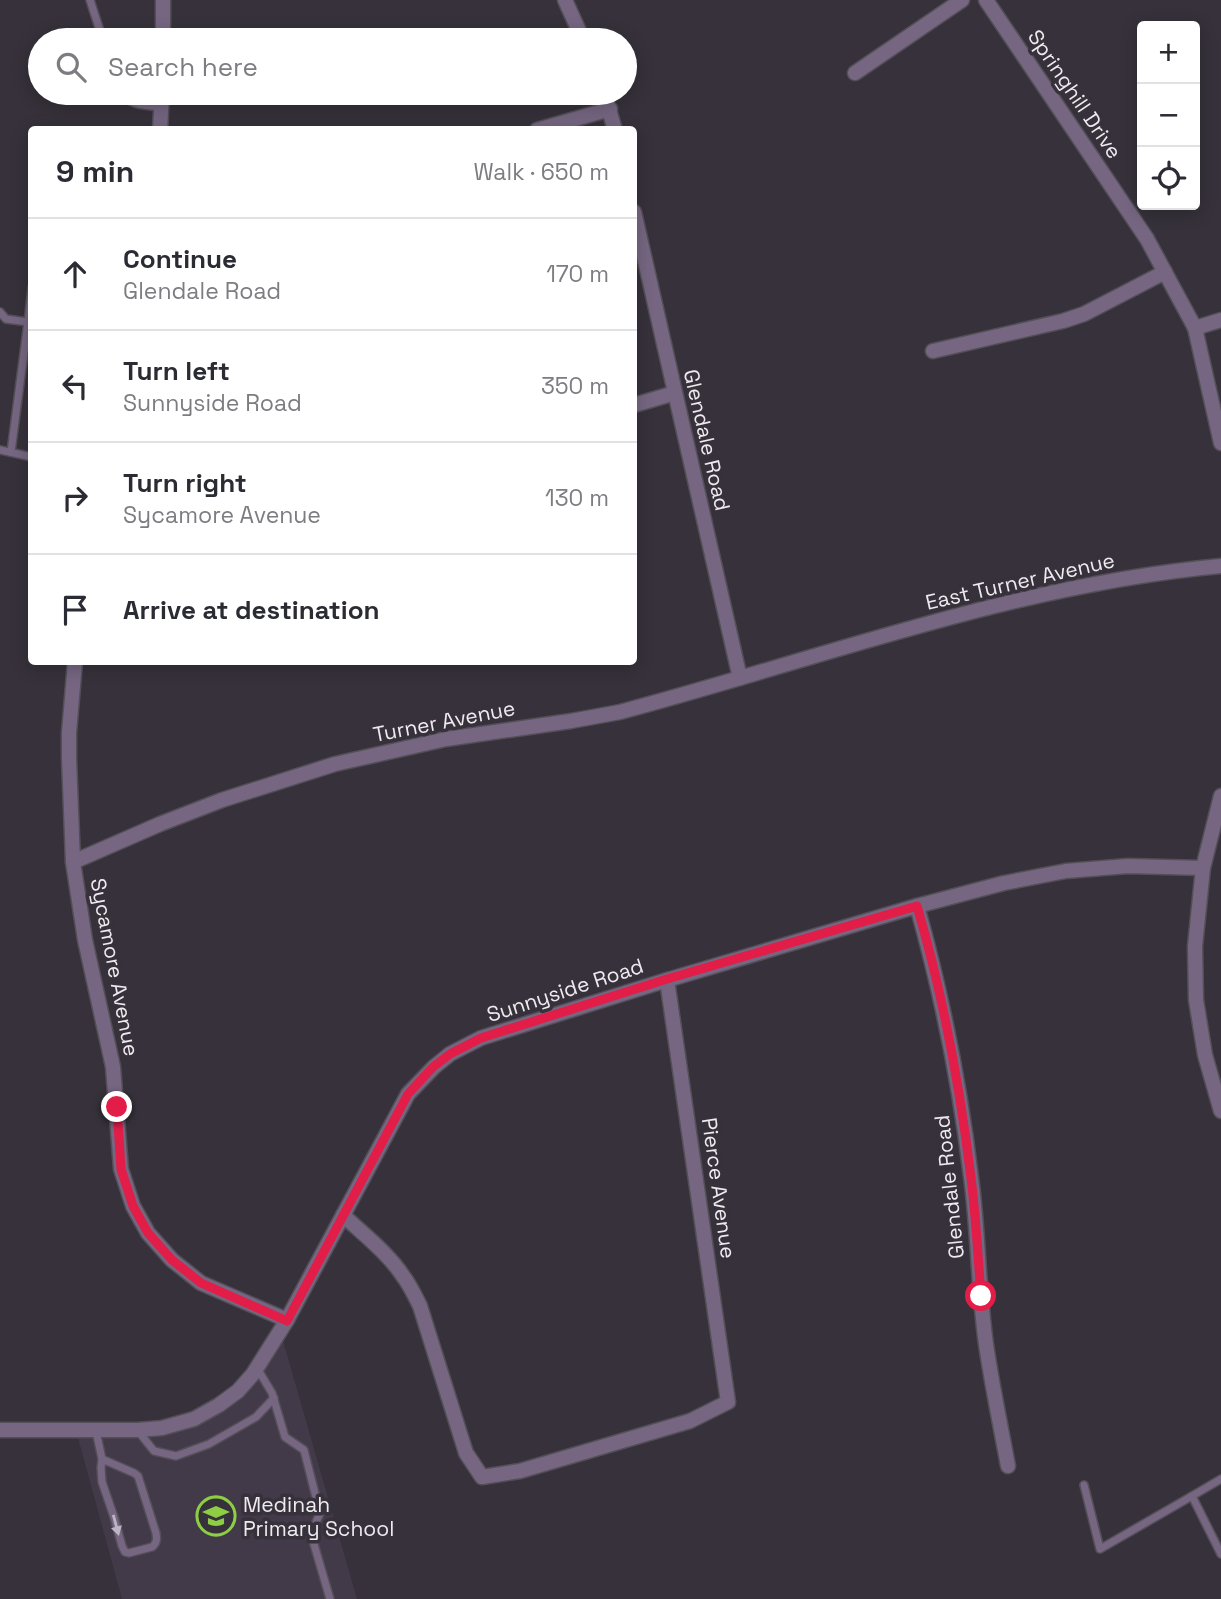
<!DOCTYPE html>
<meta charset="utf-8">
<style>
:root{--surface:#fff;--page:#f2f2f3;--text:#2b2b33;--muted:#7c7c81;--line:#e1e1e2}
body{margin:0;font-family:"Space Grotesk",sans-serif;background:var(--page);color:var(--text)}
.controls{position:absolute;right:21px;top:21px;display:grid;overflow:hidden;border-radius:7px;box-shadow:0 4px 18px #0003}
.controls button{width:63px;height:63px;display:grid;place-items:center;padding:0;border:0;border-bottom:2px solid var(--line);background:var(--surface);color:var(--text);font:35px sans-serif}
.stop{position:absolute;width:21px;height:21px;margin:-16px;border:5px solid #e11d48;border-radius:50%;background:#fff}
.stop.end{background:#e11d48;border-color:#fff;box-shadow:0 2px 7px #0008}
.list{margin:0;padding:0;list-style:none}
h2{display:flex;justify-content:space-between;align-items:center;height:91px;margin:0;padding:0 28px;font-size:30px}
h2 small{font-size:23px;font-weight:400;color:var(--muted)}
.list li{display:grid;grid-template-columns:46px 1fr auto;gap:21px;align-items:center;box-sizing:border-box;height:112px;padding:0 28px;border-top:2px solid var(--line)}
.list b{display:block;font-size:26px;white-space:nowrap}
.list p{margin:0;font-size:23px;white-space:nowrap;color:var(--muted)}
.list em{font-size:23px;font-style:normal;color:var(--muted)}
.icon{flex:none;width:38px;height:38px;fill:none;stroke:currentColor;stroke-width:2;stroke-linecap:round;stroke-linejoin:round}
.map{position:relative;flex:none;width:1221px;height:1599px;overflow:hidden}
.search{position:absolute;background:var(--surface);box-shadow:0 4px 18px #0003;left:28px;top:28px;width:609px;height:77px;display:flex;align-items:center;gap:18px;box-sizing:border-box;padding:0 24px;border-radius:38px;color:var(--muted);font-size:26px}
.panel{position:absolute;background:var(--surface);box-shadow:0 4px 18px #0003;left:28px;top:126px;width:609px;height:539px;border-radius:7px}
.map>svg:first-child{display:block}
.built{fill:#423a48}
.lines{fill:none;stroke-linecap:round;stroke-linejoin:round}
.service-casing{stroke:#534f57;stroke-width:10}
.minor-casing{stroke:#534f57;stroke-width:17}
.service{stroke:#766682;stroke-width:7}
.minor{stroke:#766682;stroke-width:14}
.oneway{fill:#beb5c4}
.route{stroke:#e11d48;stroke-width:9}
.labels{text-anchor:middle;dominant-baseline:central;stroke-width:7;stroke-linejoin:round;paint-order:stroke}
.street-label{font-size:21px;fill:#eeeaf0;stroke:#36313a}
.poi-label{font-size:21px;fill:#eeeaf0;stroke:#36313a;text-anchor:start}
</style>
<div class="map">
<svg width="1221" height="1599" viewBox="0 0 1221 1599">
<rect width="100%" height="100%" fill="#36313a"/>
<polygon class="built" points="282,1337 357,1599 122,1599 77,1434 157,1433 236,1398 266,1367"/>
<g class="lines">
<g class="service-casing">
<g id="service">
<polyline points="90,0 103,40"/>
<path d="M121,93C131,106 145,105 161,107"/>
<polyline points="0,312 6,319 28,322 32,288"/>
<polyline points="0,450 32,457"/>
<polyline points="11,452 28,322"/>
<polyline points="257,1368 272,1393 285,1437 304,1450 320,1513 311,1534 330,1599"/>
<path d="M96,1431L102,1459L101,1468L102,1482L114,1517L122,1546L125,1552L129,1553L152,1547C157,1543 157,1539 156,1533L138,1476L134,1473L102,1459"/>
<polyline points="138,1431 154,1451 176,1456 209,1444 256,1417 274,1398"/>
<polyline points="1221,1479 1192,1496 1221,1554"/>
<polyline points="1084,1485 1100,1549 1192,1496"/>
</g>
</g>
<g class="minor-casing">
<g id="minor">
<polyline points="163,0 163,40"/>
<polyline points="565,0 583,40"/>
<polyline points="986,0 1147,239 1195,328 1221,443"/>
<polyline points="855,73 962,0"/>
<polyline points="604,93 615,130"/>
<polyline points="160,130 162,93"/>
<polyline points="537,130 610,109"/>
<polyline points="634,212 740,678"/>
<polyline points="1195,328 1221,320"/>
<polyline points="933,351 1063,321 1084,314 1165,272"/>
<polyline points="634,405 675,393"/>
<polyline points="75,662 69,733 69,758 73,862 85,940 113,1067 121,1169 133,1206 148,1233 172,1260 201,1283 287,1320"/>
<polyline points="1221,796 1203,868 1195,946 1196,1000 1205,1055 1221,1111"/>
<path d="M73,862L160,824L222,800L335,764L446,739L571,721L620,712C819,659 1014,585 1221,566"/>
<path d="M917,906C942,995 960,1086 971,1177C979,1235 978,1294 987,1351C993,1390 1001,1428 1008,1466"/>
<path d="M343,1215C363,1234 388,1253 403,1276C410,1285 415,1296 420,1306L466,1453L482,1477L520,1471L690,1421L728,1402L667,980"/>
<polyline points="0,1430 138,1430 162,1428 194,1419 219,1405 238,1391 253,1374 287,1320 408,1094 434,1067 450,1054 481,1038 667,980 917,906 1004,883 1066,871 1128,866 1203,868"/>
</g>
</g>
<use href="#service" class="service"/>
<use href="#minor" class="minor"/>
</g>
<defs><path id="oneway-solid" d="M-6-.8H1V-3.2L6.5 0L1 3.2V.8H-6Z" transform="scale(1.75)"/></defs>
<use class="oneway" href="#oneway-solid" transform="translate(116 1525) rotate(75)"/>
<g class="lines">
<path class="route" d="M117,1107L121,1169L133,1206L148,1233L172,1260L201,1283L287,1321L408,1094L433,1067L450,1054L481,1038L667,979L917,906C943,995 960,1087 971,1178C976,1217 978,1257 981,1296"/>
</g>
<defs>
<g id="school-ring" transform="scale(2.0125)"><circle r="9.5" fill="#36313a" stroke="#8dce44" stroke-width="1.5"/><path d="M0-5L7-2L0 1L-7-2ZM-4 1L0 2.5L4 1V4Q0 6-4 4Z" fill="#8dce44"/></g>
</defs>
<g fill-rule="evenodd">
<use href="#school-ring" x="216" y="1516"/>
</g>
<g class="labels">
<g class="street-label">
<text transform="translate(1075 94) rotate(56)">Springhill Drive</text>
<text transform="translate(707 440) rotate(77)">Glendale Road</text>
<text transform="translate(1020 581) rotate(-13)">East Turner Avenue</text>
<text transform="translate(444 721) rotate(-11)">Turner Avenue</text>
<text transform="translate(115 967) rotate(79)">Sycamore Avenue</text>
<text transform="translate(565 990) rotate(-18)">Sunnyside Road</text>
<text transform="translate(949 1187) rotate(-96)">Glendale Road</text>
<text transform="translate(719 1188) rotate(82)">Pierce Avenue</text>
</g>
<g class="poi-label">
<text x="243" y="1504">Medinah<tspan x="243" dy="24">Primary School</tspan></text>
</g>
</g>
</svg>
<div class="controls">
<button>+</button>
<button>−</button>
<button><svg class="icon" aria-label="locate" viewBox="0 0 24 24"><circle cx="12" cy="12" r="6"/><path d="M12 2v4M12 18v4M2 12h4M18 12h4"/></svg></button>
</div>
<div class="stop" style="left:981px;top:1296px"></div>
<div class="stop end" style="left:117px;top:1107px"></div>
<div class="search"><svg class="icon" aria-label="search" viewBox="0 0 24 24"><circle cx="10" cy="10" r="6"/><path d="M15 15l6 6"/></svg>Search here</div>
<section class="panel">
<h2>9 min<small>Walk · 650 m</small></h2>
<ul class="list">
<li><svg class="icon" aria-label="ahead" viewBox="0 0 24 24"><path d="M12 20V5M6 11l6-6 6 6"/></svg><div><b>Continue</b><p>Glendale Road</p></div><em>170 m</em></li>
<li><svg class="icon" aria-label="left" viewBox="0 0 24 24"><path d="M17 20v-9H6M10 6l-5 5 5 5"/></svg><div><b>Turn left</b><p>Sunnyside Road</p></div><em>350 m</em></li>
<li><svg class="icon" aria-label="right" viewBox="0 0 24 24"><path d="M7 20v-9h11M14 6l5 5-5 5"/></svg><div><b>Turn right</b><p>Sycamore Avenue</p></div><em>130 m</em></li>
<li><svg class="icon" aria-label="arrive" viewBox="0 0 24 24"><path d="M6 21V4h12l-3 4 3 4H6"/></svg><div><b>Arrive at destination</b></div></li>
</ul>
</section>
</div>
